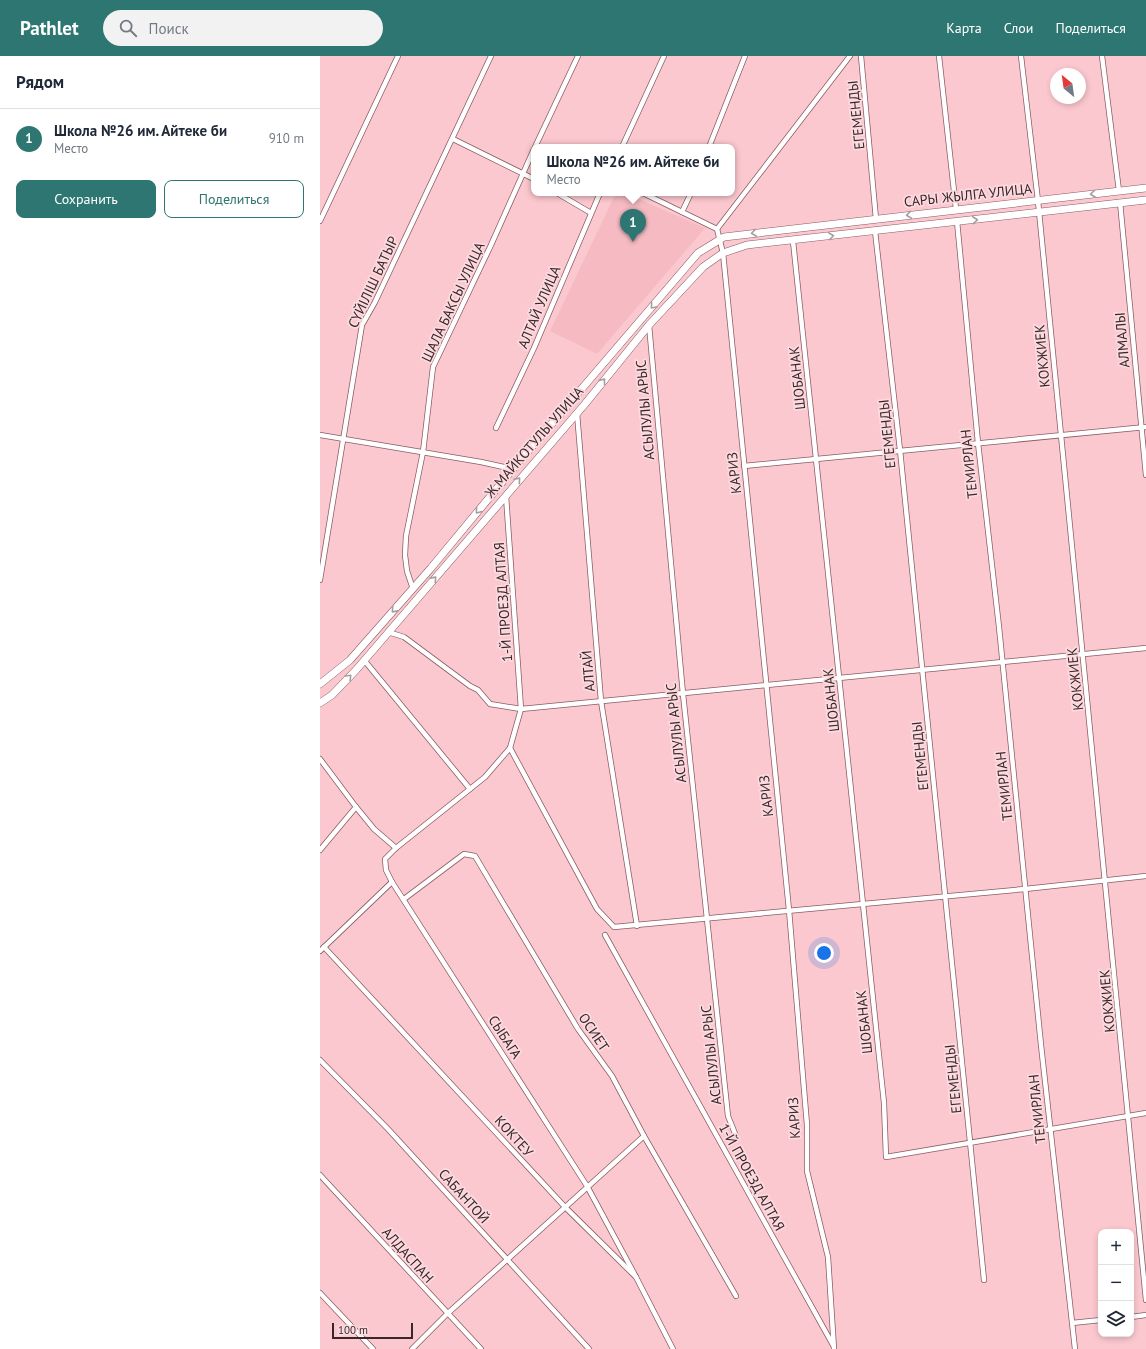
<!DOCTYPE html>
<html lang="ru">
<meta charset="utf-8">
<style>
:root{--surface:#fff;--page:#f2f2f3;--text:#1f2937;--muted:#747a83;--line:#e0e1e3;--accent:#2d7671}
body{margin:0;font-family:"PT Sans",sans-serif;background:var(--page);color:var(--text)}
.controls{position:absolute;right:12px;bottom:12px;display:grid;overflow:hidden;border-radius:8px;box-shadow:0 2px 6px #0003}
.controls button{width:36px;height:36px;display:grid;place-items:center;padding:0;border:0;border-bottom:1px solid var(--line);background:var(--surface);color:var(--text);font:20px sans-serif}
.compass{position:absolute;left:730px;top:12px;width:36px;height:36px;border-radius:50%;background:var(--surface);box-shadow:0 2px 6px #0003;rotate:331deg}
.scale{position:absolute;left:12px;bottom:10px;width:81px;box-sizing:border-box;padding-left:4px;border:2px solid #3a2629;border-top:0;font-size:11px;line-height:14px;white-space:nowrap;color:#3a2629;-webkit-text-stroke:3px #fbdbdf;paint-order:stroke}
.you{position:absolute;left:504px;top:897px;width:14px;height:14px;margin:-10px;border:3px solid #fff;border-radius:50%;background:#1a73e8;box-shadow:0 0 0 6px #1a73e833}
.badge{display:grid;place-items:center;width:26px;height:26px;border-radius:50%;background:var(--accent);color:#fff;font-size:13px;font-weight:700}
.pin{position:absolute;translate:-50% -33px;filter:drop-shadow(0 1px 2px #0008)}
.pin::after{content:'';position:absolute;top:21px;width:14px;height:12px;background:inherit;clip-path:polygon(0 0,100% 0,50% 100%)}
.popup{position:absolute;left:211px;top:88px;width:204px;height:52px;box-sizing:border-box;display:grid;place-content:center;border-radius:8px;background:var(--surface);filter:drop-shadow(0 1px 3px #0005);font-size:13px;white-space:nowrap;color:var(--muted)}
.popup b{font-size:15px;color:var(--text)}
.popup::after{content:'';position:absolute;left:50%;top:100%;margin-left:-8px;border:8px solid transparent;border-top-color:var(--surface)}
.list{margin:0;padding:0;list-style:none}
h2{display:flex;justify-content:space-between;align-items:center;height:52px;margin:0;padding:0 16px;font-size:17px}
h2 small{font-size:13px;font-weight:400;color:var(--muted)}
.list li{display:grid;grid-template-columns:26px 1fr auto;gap:12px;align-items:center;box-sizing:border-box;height:60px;padding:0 16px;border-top:1px solid var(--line)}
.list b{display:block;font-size:15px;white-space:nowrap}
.list p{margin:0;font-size:13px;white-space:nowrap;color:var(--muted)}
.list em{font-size:13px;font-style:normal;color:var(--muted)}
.actions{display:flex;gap:8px;padding:12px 16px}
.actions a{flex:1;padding:9px 0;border:1px solid var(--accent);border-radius:8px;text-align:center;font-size:14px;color:var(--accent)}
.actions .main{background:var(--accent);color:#fff}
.icon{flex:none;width:22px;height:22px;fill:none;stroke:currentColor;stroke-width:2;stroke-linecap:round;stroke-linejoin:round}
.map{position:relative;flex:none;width:826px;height:1293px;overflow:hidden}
header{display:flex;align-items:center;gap:24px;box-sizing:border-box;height:56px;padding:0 20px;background:var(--accent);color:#fff}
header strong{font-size:19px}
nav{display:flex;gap:22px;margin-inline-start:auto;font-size:14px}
.search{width:280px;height:36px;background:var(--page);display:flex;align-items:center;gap:10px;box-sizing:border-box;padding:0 14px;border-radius:22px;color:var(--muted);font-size:15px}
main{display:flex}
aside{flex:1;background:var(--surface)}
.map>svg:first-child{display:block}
.built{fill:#f6bac2}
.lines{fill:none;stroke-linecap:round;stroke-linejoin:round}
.street-casing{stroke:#895c63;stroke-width:6}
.secondary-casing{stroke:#895c63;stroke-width:8}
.street{stroke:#fff;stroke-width:4.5}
.secondary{stroke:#fff;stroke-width:7}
.oneway{stroke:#a69d9f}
.labels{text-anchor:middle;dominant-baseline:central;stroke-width:3.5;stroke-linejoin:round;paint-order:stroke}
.street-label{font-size:14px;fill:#3a2629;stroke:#fbdbdf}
</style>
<header>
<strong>Pathlet</strong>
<div class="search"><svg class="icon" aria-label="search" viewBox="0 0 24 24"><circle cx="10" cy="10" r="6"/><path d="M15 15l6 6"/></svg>Поиск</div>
<nav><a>Карта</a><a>Слои</a><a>Поделиться</a></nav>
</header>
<main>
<aside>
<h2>Рядом<small></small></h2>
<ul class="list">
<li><span class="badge">1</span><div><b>Школа №26 им. Айтеке би</b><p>Место</p></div><em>910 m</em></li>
</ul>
<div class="actions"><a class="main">Сохранить</a><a>Поделиться</a></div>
</aside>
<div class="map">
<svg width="826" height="1293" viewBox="0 0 826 1293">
<rect width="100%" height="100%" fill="#fcc8cf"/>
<polygon class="built" points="296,137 305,137 385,172 277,298 230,275"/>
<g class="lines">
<g class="street-casing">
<g id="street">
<polyline points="541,0 556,163"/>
<polyline points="619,0 636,153"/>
<polyline points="701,0 718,145 826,1244"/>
<polyline points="782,0 799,135"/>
<polyline points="133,83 214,123"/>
<polyline points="215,91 258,0"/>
<polyline points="302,91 344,0"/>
<polyline points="389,91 425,0"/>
<polyline points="237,137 271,157"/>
<polyline points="323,137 362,156"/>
<polyline points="371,137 362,156 397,173 403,197 469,854 487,1069 487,1115 508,1201 514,1293"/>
<polyline points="800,146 826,419"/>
<polyline points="0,165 78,0"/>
<polyline points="637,165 658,387 679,571 721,989 755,1293"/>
<polyline points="397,173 530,0"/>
<polyline points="555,175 580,394 664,1224"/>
<polyline points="473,185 564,1047 566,1101 826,1057"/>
<polyline points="329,269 363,638 408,1060 416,1080"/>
<polyline points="257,357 281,645 317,870"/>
<polyline points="176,372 214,292 280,137"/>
<polyline points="0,379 161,406 193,413"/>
<polyline points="424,410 826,371"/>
<polyline points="186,440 201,653 190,692 165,721 76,792 65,803 66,814 72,826 267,1130 316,1221"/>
<polyline points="0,524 42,269 55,246 171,0"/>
<polyline points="93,533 87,515 85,499 86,480 103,396 113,311 171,189 214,93"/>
<polyline points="68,576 84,581 150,630 158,634 170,648 201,653 826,592"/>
<polyline points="44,604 150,733"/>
<polyline points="190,692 277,853 294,871 705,833 826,820"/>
<polyline points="0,703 36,751 0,794"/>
<polyline points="36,751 54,773 76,792"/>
<polyline points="84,843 144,798 155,800 258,973 292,1020 324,1080 416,1240"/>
<polyline points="285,879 513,1289"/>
<polyline points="4,891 245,1151 316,1221 353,1293"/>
<polyline points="0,895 72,826"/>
<polyline points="0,1004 68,1073 269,1293"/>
<polyline points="0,1119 161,1293"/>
<polyline points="0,1237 53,1293"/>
<polyline points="811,1261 826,1259"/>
<polyline points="752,1267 781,1264"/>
<polyline points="92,1293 127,1258 324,1080"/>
</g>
</g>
<g class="secondary-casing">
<g id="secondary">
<polyline points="0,628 30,604 111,512 193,413 378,197 404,181 826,132"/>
<polyline points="0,647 12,639 36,614 265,348 329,269 383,211 403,197 427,189 826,144"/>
</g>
</g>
<use href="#street" class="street"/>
<use href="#secondary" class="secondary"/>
</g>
<defs><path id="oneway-chevron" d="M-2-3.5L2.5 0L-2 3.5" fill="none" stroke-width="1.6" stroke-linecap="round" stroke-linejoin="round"/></defs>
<g class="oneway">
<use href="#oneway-chevron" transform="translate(773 138) rotate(173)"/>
<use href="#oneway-chevron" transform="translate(589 159) rotate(173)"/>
<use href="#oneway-chevron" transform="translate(655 164) rotate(-6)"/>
<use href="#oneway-chevron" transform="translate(434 177) rotate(173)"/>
<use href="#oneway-chevron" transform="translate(511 180) rotate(-7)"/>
<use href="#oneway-chevron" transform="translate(333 250) rotate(130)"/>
<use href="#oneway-chevron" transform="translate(283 325) rotate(-51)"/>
<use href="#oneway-chevron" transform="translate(198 424) rotate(-49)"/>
<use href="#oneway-chevron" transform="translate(158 455) rotate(129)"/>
<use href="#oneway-chevron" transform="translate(114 523) rotate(-48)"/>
<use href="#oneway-chevron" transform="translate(74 554) rotate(132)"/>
<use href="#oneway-chevron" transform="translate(29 621) rotate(-45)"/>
</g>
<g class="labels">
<g class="street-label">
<text transform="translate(536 59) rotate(-96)">ЕГЕМЕНДЫ</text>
<text transform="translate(648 139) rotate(-6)">САРЫ ЖЫЛГА УЛИЦА</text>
<text transform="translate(53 226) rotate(-65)">СҮЙІЛІШ БАТЫР</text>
<text transform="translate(133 246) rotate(-65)">ШАЛА БАКСЫ УЛИЦА</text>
<text transform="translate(219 251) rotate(-67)">АЛТАЙ УЛИЦА</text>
<text transform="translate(802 284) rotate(-95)">АЛМАЛЫ</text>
<text transform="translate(722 300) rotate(-95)">КОКЖИЕК</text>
<text transform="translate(477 322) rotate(-96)">ШОБАНАК</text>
<text transform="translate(325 354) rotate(-95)">АСЫЛУЛЫ АРЫС</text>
<text transform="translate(567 378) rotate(-96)">ЕГЕМЕНДЫ</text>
<text transform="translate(214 386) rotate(-49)">Ж.МАЙКОТУЛЫ УЛИЦА</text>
<text transform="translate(649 408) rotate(-96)">ТЕМИРЛАН</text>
<text transform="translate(414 417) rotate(-96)">КАРИЗ</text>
<text transform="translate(183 546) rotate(-94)">1-Й ПРОЕЗД АЛТАЯ</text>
<text transform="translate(268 615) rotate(-95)">АЛТАЙ</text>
<text transform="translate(755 623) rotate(-96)">КОКЖИЕК</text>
<text transform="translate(511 644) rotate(-96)">ШОБАНАК</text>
<text transform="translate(356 677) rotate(-96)">АСЫЛУЛЫ АРЫС</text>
<text transform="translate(600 700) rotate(-96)">ЕГЕМЕНДЫ</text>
<text transform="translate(684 730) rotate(-96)">ТЕМИРЛАН</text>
<text transform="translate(446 740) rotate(-96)">КАРИЗ</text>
<text transform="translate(787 945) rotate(-95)">КОКЖИЕК</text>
<text transform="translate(544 966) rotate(-96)">ШОБАНАК</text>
<text transform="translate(274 976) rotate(56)">ОСИЕТ</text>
<text transform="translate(185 981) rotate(57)">СЫБАГА</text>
<text transform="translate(391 999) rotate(-96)">АСЫЛУЛЫ АРЫС</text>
<text transform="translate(633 1023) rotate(-96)">ЕГЕМЕНДЫ</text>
<text transform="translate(717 1053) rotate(-96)">ТЕМИРЛАН</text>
<text transform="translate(474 1062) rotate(-93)">КАРИЗ</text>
<text transform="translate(194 1080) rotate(48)">КОКТЕУ</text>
<text transform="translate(432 1121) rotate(61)">1-Й ПРОЕЗД АЛТАЯ</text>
<text transform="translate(144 1140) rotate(48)">САБАНТОЙ</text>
<text transform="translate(88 1199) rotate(48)">АЛДАСПАН</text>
</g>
</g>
</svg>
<div class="controls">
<button>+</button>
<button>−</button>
<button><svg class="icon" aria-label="layers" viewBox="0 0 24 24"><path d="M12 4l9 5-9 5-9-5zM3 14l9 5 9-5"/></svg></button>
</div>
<svg class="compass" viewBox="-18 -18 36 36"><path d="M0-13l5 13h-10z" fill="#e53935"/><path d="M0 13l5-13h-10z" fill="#747a83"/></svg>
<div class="scale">100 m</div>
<div class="you"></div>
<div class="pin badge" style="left:313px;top:186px">1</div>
<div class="popup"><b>Школа №26 им. Айтеке би</b>Место</div>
</div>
</main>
